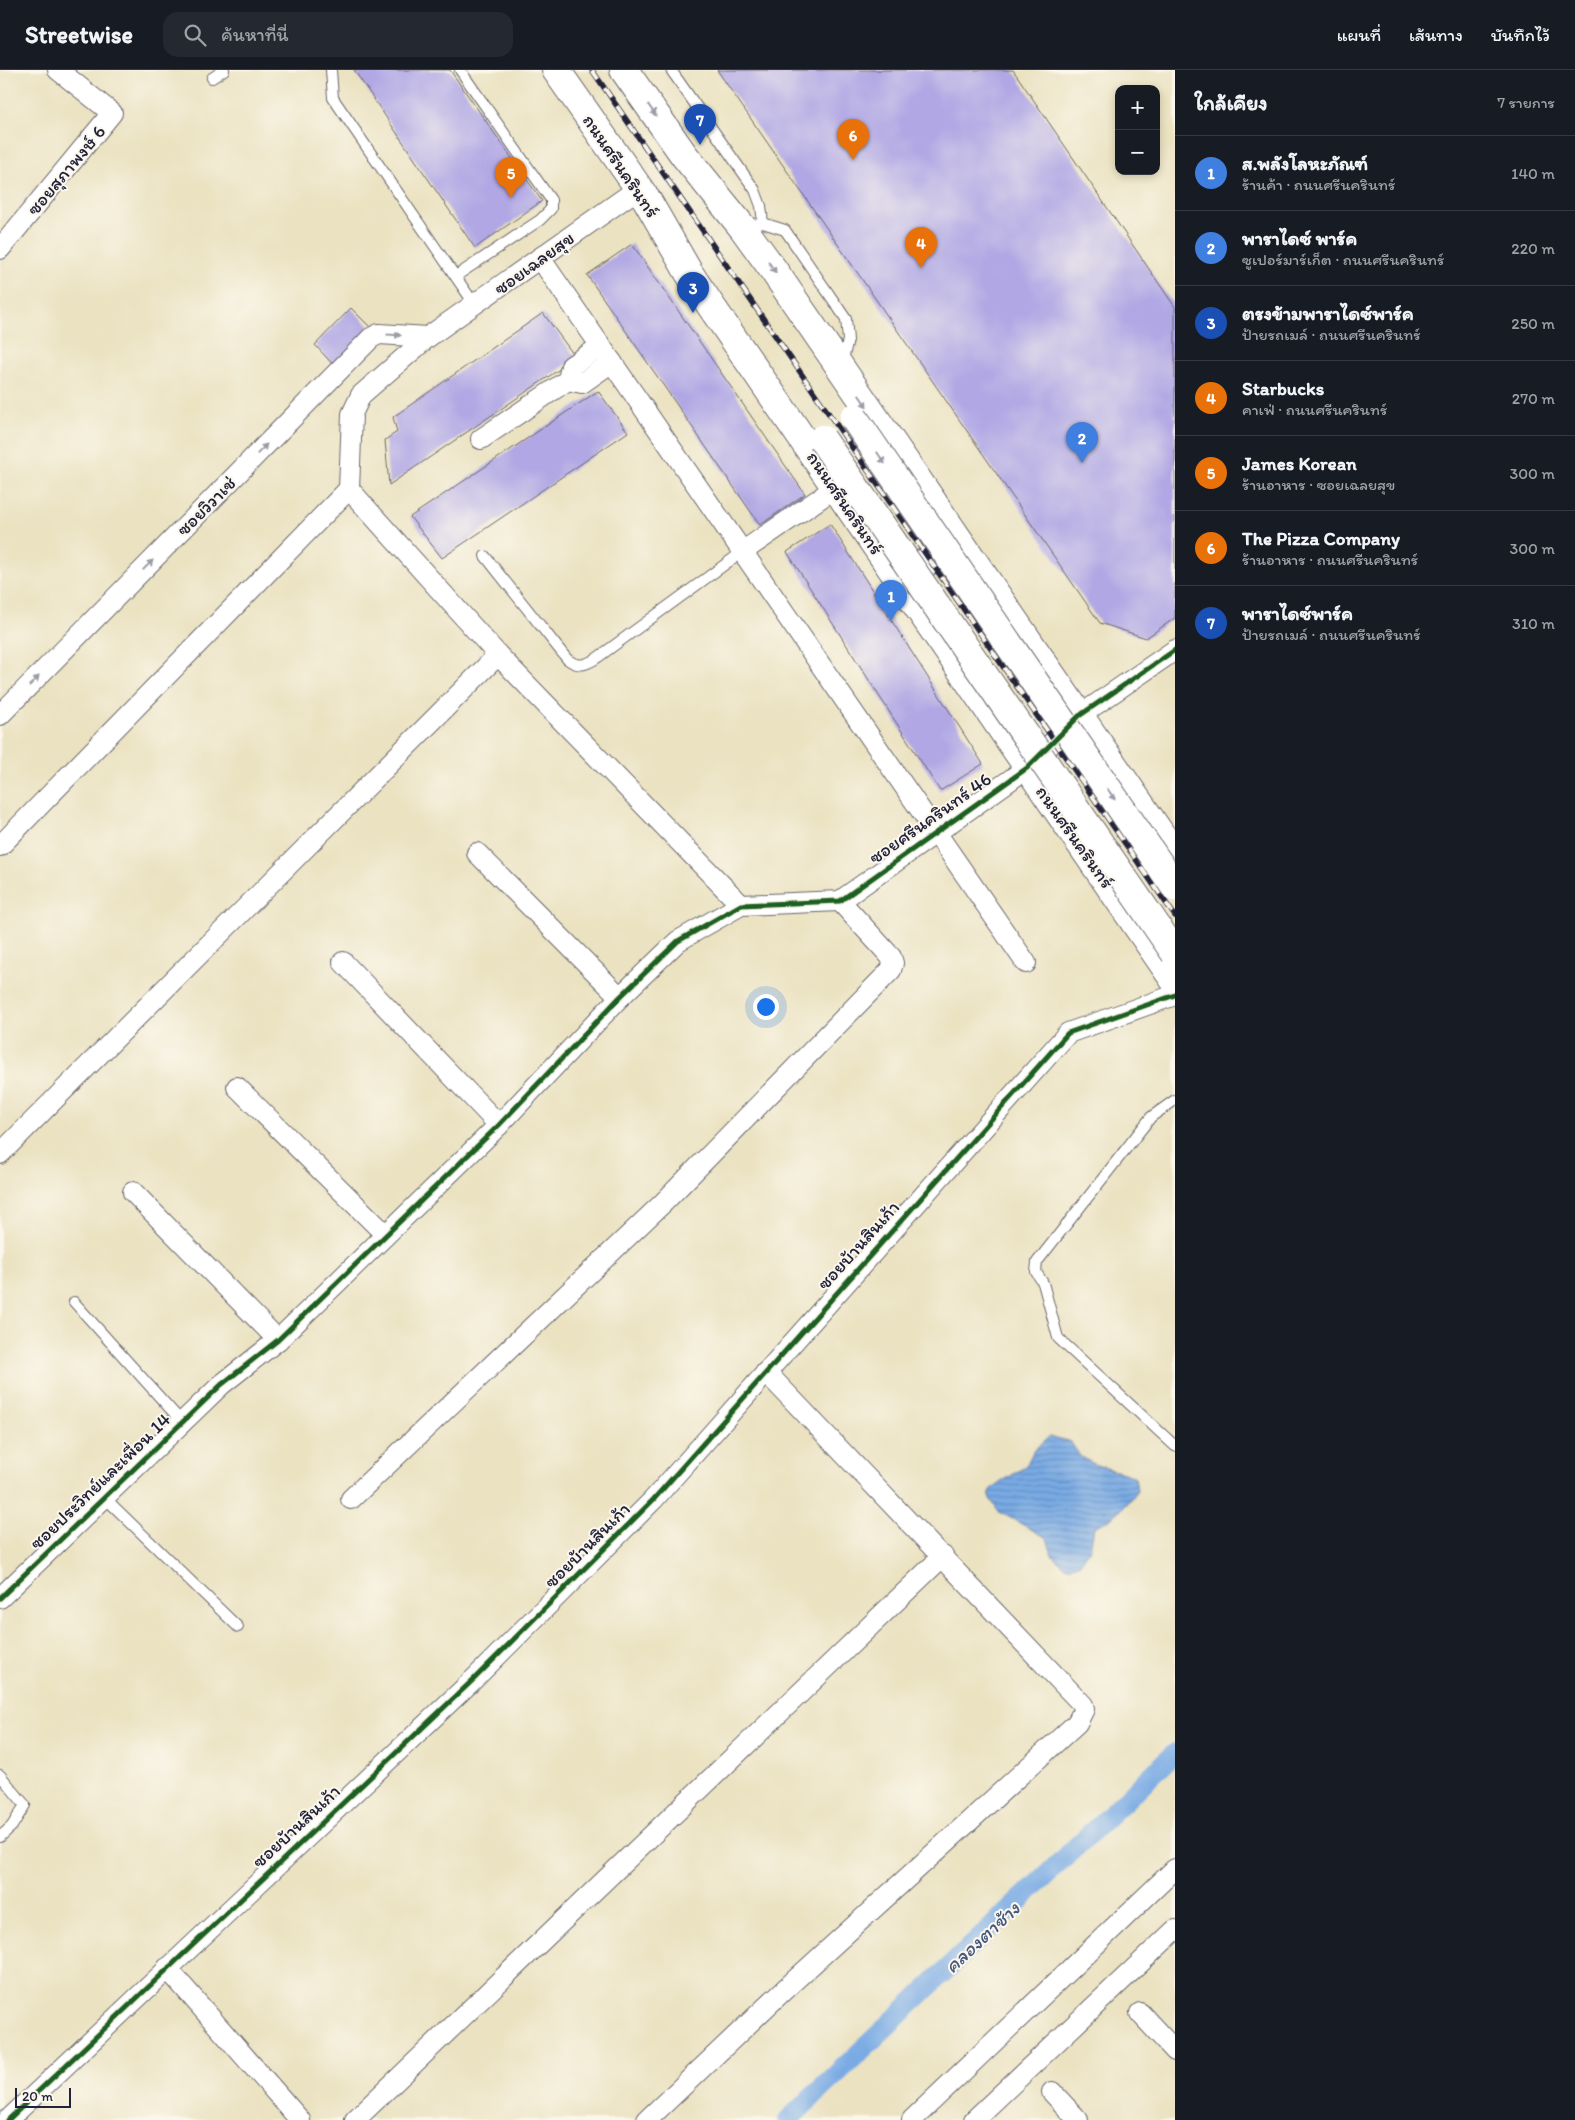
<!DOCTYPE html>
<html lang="th">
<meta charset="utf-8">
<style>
:root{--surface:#171b24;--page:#242831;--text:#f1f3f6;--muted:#9ea1a6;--line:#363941;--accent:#1f6fb2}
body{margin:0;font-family:Itim,"Playpen Sans Thai",sans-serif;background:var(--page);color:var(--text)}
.controls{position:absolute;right:15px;top:15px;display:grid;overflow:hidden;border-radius:10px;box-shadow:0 2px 8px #0003}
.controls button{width:45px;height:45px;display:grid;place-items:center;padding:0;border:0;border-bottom:1px solid var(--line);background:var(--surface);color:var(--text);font:25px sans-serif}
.scale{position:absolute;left:15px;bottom:12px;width:56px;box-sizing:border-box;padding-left:5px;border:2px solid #22223b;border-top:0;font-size:14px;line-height:18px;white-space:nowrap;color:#22223b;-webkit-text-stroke:4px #fbf7ec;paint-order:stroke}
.you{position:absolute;left:765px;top:936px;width:18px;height:18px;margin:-12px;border:4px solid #fff;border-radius:50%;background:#1a73e8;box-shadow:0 0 0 8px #1a73e833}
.badge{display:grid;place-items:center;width:32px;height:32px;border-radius:50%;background:var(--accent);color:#fff;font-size:16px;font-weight:700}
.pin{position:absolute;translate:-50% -41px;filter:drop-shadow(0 1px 2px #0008)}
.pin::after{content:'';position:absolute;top:26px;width:18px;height:15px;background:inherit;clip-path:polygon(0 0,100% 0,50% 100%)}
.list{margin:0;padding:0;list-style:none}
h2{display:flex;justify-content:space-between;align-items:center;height:65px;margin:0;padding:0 20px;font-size:21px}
h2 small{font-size:16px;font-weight:400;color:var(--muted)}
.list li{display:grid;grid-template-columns:32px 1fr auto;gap:15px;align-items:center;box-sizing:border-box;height:75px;padding:0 20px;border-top:1px solid var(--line)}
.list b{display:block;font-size:19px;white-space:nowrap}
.list p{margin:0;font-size:16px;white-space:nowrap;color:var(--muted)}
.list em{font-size:16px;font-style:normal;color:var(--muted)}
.icon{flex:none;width:28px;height:28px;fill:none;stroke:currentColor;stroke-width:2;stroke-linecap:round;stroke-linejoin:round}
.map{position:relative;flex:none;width:1175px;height:2050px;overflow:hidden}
header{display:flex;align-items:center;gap:30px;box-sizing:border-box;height:70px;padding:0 25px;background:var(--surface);border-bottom:1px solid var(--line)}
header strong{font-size:24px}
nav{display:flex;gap:28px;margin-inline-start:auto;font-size:18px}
.search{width:350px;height:45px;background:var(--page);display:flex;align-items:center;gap:12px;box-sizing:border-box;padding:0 18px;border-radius:15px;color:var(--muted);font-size:19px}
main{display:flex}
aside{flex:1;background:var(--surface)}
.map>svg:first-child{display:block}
.water{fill:url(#water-rules);stroke:#4e6690}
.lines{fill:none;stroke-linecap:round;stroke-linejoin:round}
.canal{stroke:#79aae4;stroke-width:20}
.building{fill:#b0a7e4}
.lane-casing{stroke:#68656a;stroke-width:12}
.street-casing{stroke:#68656a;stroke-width:22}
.primary-casing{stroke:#68656a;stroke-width:30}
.lane{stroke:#fff;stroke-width:10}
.street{stroke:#fff;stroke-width:20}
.primary{stroke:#fff;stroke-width:28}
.rail-casing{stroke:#22223b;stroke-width:5.5}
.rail{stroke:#fbf7ec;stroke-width:4;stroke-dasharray:11;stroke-linecap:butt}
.primary-bridge-casing{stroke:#68656a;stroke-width:30;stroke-linecap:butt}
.primary-bridge{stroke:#fff;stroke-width:28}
.cycleway-casing{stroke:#fbf7ec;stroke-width:8}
.cycleway{stroke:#1b5e20;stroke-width:5}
.oneway{fill:#9c9ca7}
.labels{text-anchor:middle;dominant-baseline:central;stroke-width:4;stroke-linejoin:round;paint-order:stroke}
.street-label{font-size:19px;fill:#22223b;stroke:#fbf7ec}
.water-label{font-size:20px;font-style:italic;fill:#45587f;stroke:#fbf7ec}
</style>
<header>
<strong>Streetwise</strong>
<div class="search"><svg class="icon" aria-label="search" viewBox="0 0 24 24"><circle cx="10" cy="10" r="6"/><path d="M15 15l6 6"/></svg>ค้นหาที่นี่</div>
<nav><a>แผนที่</a><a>เส้นทาง</a><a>บันทึกไว้</a></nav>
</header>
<main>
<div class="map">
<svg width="1175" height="2050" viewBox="0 0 1175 2050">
<defs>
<pattern id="water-rules" width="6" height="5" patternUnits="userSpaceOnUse" patternTransform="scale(1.25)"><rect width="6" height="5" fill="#79aae4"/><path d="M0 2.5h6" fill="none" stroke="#638aba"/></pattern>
</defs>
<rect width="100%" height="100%" fill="#fbf7ec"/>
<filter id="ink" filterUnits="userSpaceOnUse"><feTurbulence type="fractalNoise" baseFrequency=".02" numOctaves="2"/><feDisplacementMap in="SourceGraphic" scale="10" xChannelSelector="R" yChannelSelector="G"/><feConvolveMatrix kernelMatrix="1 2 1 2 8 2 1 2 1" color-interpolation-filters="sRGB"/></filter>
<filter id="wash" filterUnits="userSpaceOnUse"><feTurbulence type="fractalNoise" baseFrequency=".0096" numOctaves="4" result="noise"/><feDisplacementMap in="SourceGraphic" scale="20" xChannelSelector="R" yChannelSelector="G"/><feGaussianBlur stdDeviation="1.12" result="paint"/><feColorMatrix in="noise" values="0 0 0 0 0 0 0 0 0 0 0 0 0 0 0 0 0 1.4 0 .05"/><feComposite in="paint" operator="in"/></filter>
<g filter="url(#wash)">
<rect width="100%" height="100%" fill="#ebe2c1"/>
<path class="water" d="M1050,1366L1071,1372C1084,1399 1109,1396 1135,1407L1137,1421C1126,1438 1113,1448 1094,1457L1090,1479L1080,1494L1066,1497L1052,1485L1047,1468L998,1441L989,1427L992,1418L1026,1396L1034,1380Z"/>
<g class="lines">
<polyline class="canal" points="788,2050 1175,1683"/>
</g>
<g id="blocks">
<g class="building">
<polygon points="354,0 450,0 542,131 475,178"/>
<polygon points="717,0 1013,0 1175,237 1175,548 1146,568 1100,553"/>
<polygon points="632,174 805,424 760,455 587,205"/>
<polygon points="351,238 374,261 337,299 315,275"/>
<polygon points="543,243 576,288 389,415 385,370 397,362 393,347"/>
<polygon points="598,321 628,362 442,488 410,447"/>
<polygon points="830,454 983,694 940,721 787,482"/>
</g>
</g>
</g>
<g filter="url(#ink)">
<use href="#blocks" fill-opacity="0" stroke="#68656a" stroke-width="1"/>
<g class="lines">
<g class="lane-casing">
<g id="lane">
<polyline points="331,0 333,28 475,235"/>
<polyline points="671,0 755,120 761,136 763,153"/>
<polyline points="212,8 224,0"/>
<polyline points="744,157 763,153 785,160 846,249 848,270 842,293"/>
<polyline points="456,206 540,150 551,139 551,130 460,0"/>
<path d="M485,486L567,589C579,598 586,595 597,588L742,482"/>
<polyline points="1175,1030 1151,1047 1037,1192 1036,1202 1043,1213 1058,1268 1175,1376"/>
<polyline points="74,1232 182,1352"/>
<polyline points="104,1427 238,1557"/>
<polyline points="0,1705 25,1735 12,1756 0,1767"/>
</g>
</g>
<g class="street-casing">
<g id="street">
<polyline points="639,118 428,267 361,325 352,344 349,419 498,585 741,835"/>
<polyline points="0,179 112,43 58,0"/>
<polyline points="540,188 1026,893"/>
<polyline points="568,310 582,313 612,292"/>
<polyline points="481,369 568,310 571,296 601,276"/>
<polyline points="742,482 835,418"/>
<polyline points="0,645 371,268 379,264 428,267"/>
<polyline points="0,776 349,419"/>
<polyline points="477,783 620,927"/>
<polyline points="343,892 499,1055"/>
<polyline points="237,1017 385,1164"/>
<polyline points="0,1084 498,585"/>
<polyline points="133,1122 278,1270"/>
<polyline points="351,1429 663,1133 891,900 893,893 891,887 840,831"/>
<polyline points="0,1528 221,1315 278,1270 499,1055 620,927 678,871 741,835 840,831 1027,698 1079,646 1175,580"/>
<polyline points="167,1898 300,2050"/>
<polyline points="1140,1943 1175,1981"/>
<polyline points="1052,2022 1078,2050"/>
<polyline points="8,2050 474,1609 653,1430 1068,963 1175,925"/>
<polyline points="355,2050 943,1486"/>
<polyline points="647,2050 784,1920 1077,1653 1084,1639 1083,1635 766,1302"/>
<polyline points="912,2050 1175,1799"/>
<polyline points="974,2050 1175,1860"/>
</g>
</g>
<g class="primary-casing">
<g id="primary">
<polyline points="556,0 647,130 689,203 711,236 1175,911"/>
<polyline points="624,0 684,85 743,158 772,198 1175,785"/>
<path d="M888,483C895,487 902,492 910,494C936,500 941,470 938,453"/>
</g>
</g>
<use href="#lane" class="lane"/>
<use href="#street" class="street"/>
<use href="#primary" class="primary"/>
<g class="rail-casing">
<polyline id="rail" points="592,0 1175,846"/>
</g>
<use href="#rail" class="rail"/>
<g class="primary-bridge-casing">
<g id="primary-bridge">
<polyline points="854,348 1175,817"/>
<polyline points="822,369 1175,883"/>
</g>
</g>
<use href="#primary-bridge" class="primary-bridge"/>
<g class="cycleway-casing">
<g id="cycleway">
<polyline points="0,1528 221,1315 278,1270 499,1055 620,927 678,871 741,835 840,831 1027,698 1079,646 1175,580"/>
<polyline points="8,2050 474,1609 653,1430 1068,963 1175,925"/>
</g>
</g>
<use href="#cycleway" class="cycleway"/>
</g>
<defs><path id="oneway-solid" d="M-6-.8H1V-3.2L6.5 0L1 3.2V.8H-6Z" transform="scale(1.25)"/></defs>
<g class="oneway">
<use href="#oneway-solid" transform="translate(652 40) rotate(55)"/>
<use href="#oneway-solid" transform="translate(772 197) rotate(55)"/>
<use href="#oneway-solid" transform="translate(394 265) rotate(4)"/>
<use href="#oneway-solid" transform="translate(863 331) rotate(56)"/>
<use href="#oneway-solid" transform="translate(262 379) rotate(-46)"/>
<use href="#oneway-solid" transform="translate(881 388) rotate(56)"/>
<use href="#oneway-solid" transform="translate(148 495) rotate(-45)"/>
<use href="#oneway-solid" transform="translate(34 611) rotate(-45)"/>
<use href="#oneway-solid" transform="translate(1111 724) rotate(56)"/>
</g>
</g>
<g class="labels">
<g class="street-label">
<text transform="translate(621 96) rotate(56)">ถนนศรีนครินทร์</text>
<text transform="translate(66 100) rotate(-50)">ซอยสุภาพงษ์ 6</text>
<text transform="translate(534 193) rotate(-36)">ซอยเฉลยสุข</text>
<text transform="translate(845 433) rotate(56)">ถนนศรีนครินทร์</text>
<text transform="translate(206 436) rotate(-45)">ซอยวิวาเช่</text>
<text transform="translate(930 748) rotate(-35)">ซอยศรีนครินทร์ 46</text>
<text transform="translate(1075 767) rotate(55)">ถนนศรีนครินทร์</text>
<text transform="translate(858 1175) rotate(-48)">ซอยบ้านสินเก้า</text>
<text transform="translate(100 1411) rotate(-44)">ซอยประวิทย์และเพื่อน 14</text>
<text transform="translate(587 1475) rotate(-45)">ซอยบ้านสินเก้า</text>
<text transform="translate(296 1756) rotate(-43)">ซอยบ้านสินเก้า</text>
</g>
<g class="water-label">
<text transform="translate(982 1867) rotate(-43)">คลองตาช้าง</text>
</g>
</g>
</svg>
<div class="controls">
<button>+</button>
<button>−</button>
</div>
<div class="scale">20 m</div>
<div class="you"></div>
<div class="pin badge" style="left:891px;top:551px;background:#3f7fe0">1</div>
<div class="pin badge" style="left:1082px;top:393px;background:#3f7fe0">2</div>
<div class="pin badge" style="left:693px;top:243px;background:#1a4fb4">3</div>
<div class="pin badge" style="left:921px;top:198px;background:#e8710a">4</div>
<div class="pin badge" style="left:511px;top:128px;background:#e8710a">5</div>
<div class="pin badge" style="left:853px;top:90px;background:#e8710a">6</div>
<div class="pin badge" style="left:700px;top:75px;background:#1a4fb4">7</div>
</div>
<aside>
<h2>ใกล้เคียง<small>7 รายการ</small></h2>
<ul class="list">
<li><span class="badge" style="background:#3f7fe0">1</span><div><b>ส.พลังโลหะภัณฑ์</b><p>ร้านค้า · ถนนศรีนครินทร์</p></div><em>140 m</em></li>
<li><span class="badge" style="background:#3f7fe0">2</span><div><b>พาราไดซ์ พาร์ค</b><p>ซูเปอร์มาร์เก็ต · ถนนศรีนครินทร์</p></div><em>220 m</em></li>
<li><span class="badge" style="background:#1a4fb4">3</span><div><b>ตรงข้ามพาราไดซ์พาร์ค</b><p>ป้ายรถเมล์ · ถนนศรีนครินทร์</p></div><em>250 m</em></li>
<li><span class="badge" style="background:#e8710a">4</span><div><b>Starbucks</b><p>คาเฟ่ · ถนนศรีนครินทร์</p></div><em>270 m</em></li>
<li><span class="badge" style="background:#e8710a">5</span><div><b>James Korean</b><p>ร้านอาหาร · ซอยเฉลยสุข</p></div><em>300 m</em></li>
<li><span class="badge" style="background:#e8710a">6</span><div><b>The Pizza Company</b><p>ร้านอาหาร · ถนนศรีนครินทร์</p></div><em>300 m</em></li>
<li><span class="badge" style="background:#1a4fb4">7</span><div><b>พาราไดซ์พาร์ค</b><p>ป้ายรถเมล์ · ถนนศรีนครินทร์</p></div><em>310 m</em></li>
</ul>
</aside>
</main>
